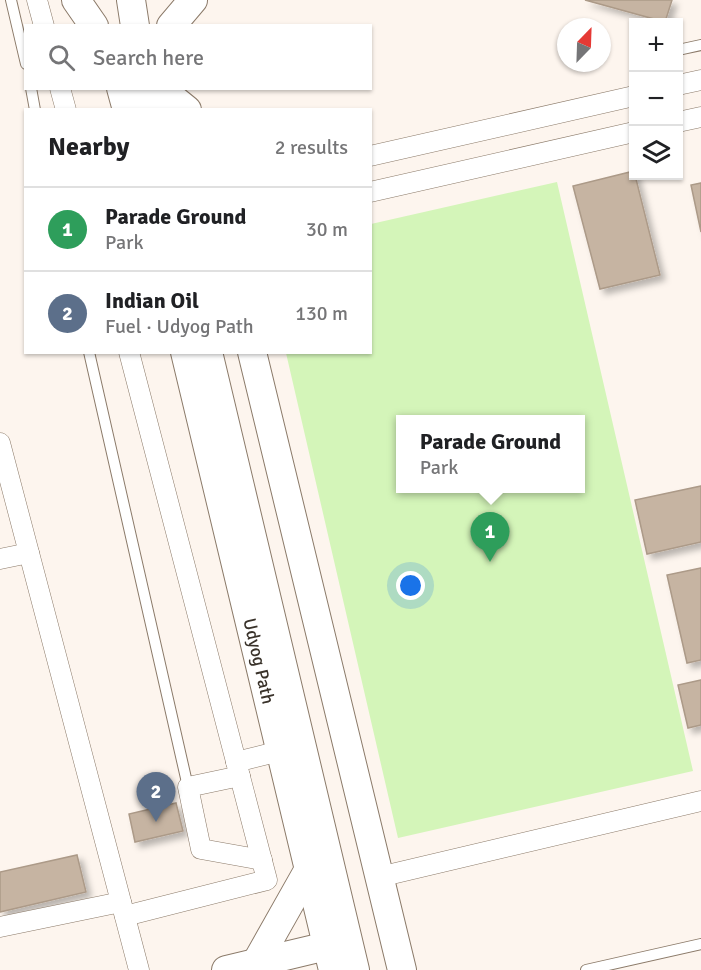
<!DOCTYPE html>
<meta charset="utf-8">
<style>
:root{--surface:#fff;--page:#f2f2f2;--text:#202124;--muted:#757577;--line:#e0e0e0;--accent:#29726e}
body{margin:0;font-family:Signika,sans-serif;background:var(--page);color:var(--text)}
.controls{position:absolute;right:18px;top:18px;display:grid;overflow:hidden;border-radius:0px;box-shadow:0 2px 4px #0004}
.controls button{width:54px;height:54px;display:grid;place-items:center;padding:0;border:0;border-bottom:2px solid var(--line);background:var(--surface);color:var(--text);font:30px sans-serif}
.compass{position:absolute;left:557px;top:18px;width:54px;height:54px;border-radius:50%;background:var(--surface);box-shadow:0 2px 4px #0004;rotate:23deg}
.you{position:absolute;left:411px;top:586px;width:21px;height:21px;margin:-15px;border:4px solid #fff;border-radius:50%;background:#1a73e8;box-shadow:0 0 0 9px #1a73e833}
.badge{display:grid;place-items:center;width:39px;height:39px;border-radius:50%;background:var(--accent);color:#fff;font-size:20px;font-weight:700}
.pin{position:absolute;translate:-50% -50px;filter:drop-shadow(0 2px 3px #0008)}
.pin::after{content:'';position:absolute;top:32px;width:21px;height:18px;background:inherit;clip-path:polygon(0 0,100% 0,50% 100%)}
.popup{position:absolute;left:396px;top:415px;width:189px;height:78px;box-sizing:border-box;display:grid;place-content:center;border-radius:0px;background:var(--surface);filter:drop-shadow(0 2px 4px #0005);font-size:20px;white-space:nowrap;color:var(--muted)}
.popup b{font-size:22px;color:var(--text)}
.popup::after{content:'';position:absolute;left:50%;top:100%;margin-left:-12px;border:12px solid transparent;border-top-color:var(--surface)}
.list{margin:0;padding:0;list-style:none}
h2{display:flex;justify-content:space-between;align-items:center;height:78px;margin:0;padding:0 24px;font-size:26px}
h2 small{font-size:20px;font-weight:400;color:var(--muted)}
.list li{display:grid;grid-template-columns:39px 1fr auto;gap:18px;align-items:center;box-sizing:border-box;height:84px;padding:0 24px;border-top:2px solid var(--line)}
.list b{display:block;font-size:22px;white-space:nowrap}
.list p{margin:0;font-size:20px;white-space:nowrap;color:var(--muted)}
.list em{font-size:20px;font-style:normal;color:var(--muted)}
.icon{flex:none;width:33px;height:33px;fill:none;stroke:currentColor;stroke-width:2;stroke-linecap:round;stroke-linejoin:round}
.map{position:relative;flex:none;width:701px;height:970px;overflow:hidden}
.search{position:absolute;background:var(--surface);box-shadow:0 2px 4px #0004;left:24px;top:24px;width:348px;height:66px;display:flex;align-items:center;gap:15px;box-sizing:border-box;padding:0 21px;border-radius:0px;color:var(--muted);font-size:22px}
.panel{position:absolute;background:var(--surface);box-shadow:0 2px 4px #0004;left:24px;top:108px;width:348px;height:246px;border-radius:0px}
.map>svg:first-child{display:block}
.green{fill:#d4f5b9;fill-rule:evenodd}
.building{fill:#c6b4a2;stroke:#ac9a88;stroke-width:1.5;filter:url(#shadow)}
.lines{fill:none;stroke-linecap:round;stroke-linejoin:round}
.lane-casing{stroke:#8b7a69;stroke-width:12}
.street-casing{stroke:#8b7a69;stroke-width:21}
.secondary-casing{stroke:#8b7a69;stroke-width:30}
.lane{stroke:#fff;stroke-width:10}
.street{stroke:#fff;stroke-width:20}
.secondary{stroke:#fff;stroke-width:28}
.labels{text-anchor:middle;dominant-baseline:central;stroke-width:6;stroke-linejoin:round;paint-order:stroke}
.street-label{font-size:18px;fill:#39322a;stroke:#fff}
</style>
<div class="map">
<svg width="701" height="970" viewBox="0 0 701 970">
<defs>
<filter id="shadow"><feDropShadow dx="5" dy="5" stdDeviation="3" flood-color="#0004"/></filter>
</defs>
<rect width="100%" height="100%" fill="#fdf5ee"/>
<path class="green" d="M557,182L693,771L398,838L286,353L370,352L371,224ZM400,420H580V488H400Z"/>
<g class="building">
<polygon points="585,0 672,0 665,22"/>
<polygon points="634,171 660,275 600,289 573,186"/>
<polygon points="701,183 701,232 691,185"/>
<polygon points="701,486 701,542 647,554 635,500"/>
<polygon points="701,568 701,660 687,663 667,575"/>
<polygon points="701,680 701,725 688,728 678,685"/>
<polygon points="176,803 183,831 135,842 129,814"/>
<polygon points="77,855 86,892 0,912 0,872"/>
</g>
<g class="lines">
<g class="lane-casing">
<g id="lane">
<polyline points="11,0 26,64"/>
<polyline points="678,50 701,45"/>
<polyline points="31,88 35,110"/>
<polyline points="89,352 188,787"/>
<polyline points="586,970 701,944"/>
</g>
</g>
<g class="street-casing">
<g id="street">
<polyline points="37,0 44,26"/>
<polyline points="678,85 701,80"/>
<polyline points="60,88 66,110"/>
<polyline points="678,122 701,117"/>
<polyline points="370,156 634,96"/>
<polyline points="370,192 634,132"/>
<polyline points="0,443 139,970"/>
<polyline points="0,559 29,553"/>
<polyline points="236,762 280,751"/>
<polyline points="240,776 188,787 201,849 262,860"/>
<polyline points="379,877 701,801"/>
<polyline points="125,916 267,880 129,352"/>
<polyline points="0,927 121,902"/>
</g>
</g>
<g class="secondary-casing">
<g id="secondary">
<polyline points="76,0 94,26"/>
<polyline points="131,0 135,26"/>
<polyline points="171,26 193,0"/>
<polyline points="121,88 127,110"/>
<polyline points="146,88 150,110"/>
<polyline points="160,88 187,110"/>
<polyline points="185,352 333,970"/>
<polyline points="208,352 355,970"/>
<polyline points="252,352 402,970"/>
<polyline points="256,963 309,869"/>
<polyline points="226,970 327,946"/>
</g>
</g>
<use href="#lane" class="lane"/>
<use href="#street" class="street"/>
<use href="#secondary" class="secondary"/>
</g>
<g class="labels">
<g class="street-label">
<text transform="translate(259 661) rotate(77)">Udyog Path</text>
</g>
</g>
</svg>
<div class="controls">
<button>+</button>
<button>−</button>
<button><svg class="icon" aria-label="layers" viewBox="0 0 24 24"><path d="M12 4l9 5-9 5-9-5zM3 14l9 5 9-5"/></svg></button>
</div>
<svg class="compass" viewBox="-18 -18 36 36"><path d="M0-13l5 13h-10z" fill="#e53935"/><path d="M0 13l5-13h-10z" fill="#757577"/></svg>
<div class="you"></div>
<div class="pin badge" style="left:490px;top:562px;background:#2e9e5b">1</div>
<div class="popup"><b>Parade Ground</b>Park</div>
<div class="pin badge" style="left:156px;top:822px;background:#5c6f8a">2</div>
<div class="search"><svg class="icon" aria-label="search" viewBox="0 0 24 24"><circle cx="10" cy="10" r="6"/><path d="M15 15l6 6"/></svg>Search here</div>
<section class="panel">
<h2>Nearby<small>2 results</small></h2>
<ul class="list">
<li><span class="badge" style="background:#2e9e5b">1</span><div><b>Parade Ground</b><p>Park</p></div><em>30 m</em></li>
<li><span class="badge" style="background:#5c6f8a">2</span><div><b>Indian Oil</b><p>Fuel · Udyog Path</p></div><em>130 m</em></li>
</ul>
</section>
</div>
